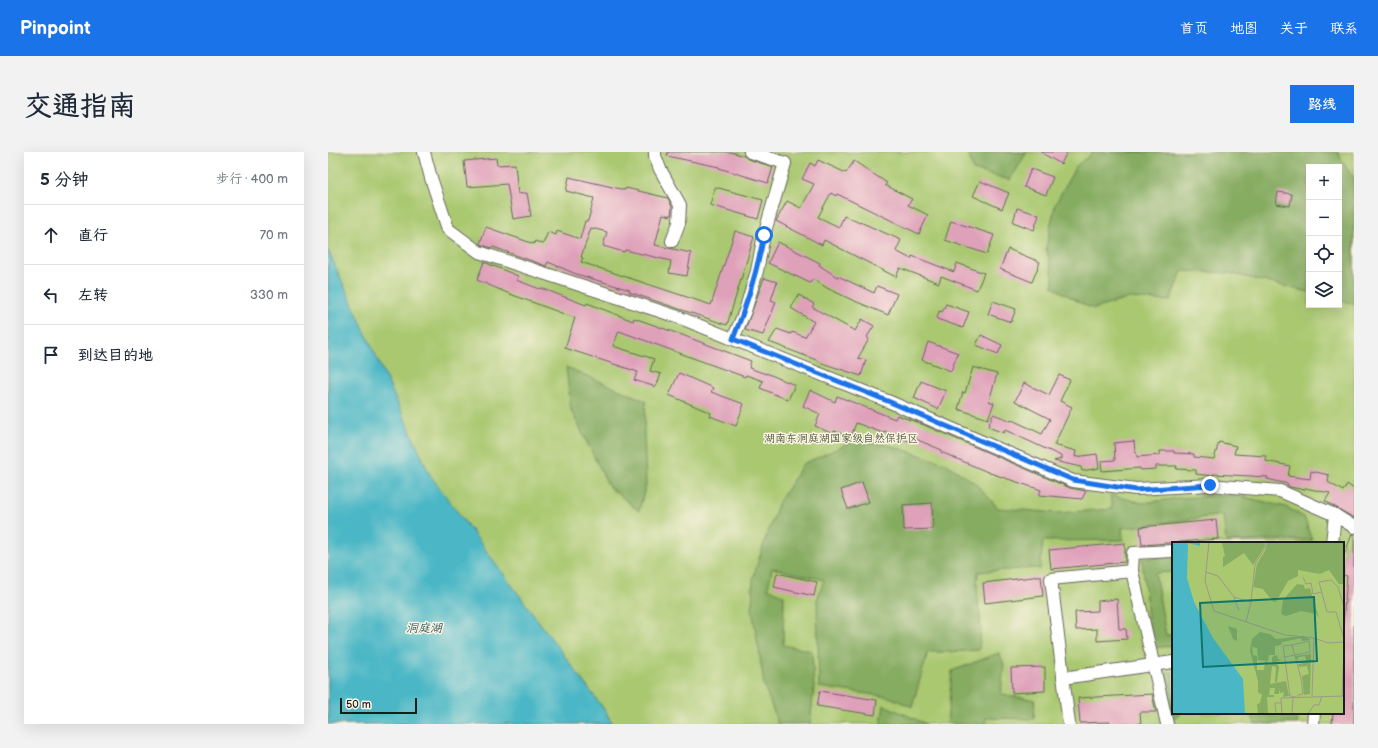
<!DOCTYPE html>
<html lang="zh">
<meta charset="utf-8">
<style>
:root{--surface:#fff;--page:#f2f2f3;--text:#1f2937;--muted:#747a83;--line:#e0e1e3;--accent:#1a73e8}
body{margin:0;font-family:"Balsamiq Sans","LXGW WenKai TC",sans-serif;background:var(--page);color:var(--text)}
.controls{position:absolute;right:12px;top:12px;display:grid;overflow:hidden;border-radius:0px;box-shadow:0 4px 16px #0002}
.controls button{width:36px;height:36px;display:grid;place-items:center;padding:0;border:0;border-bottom:1px solid var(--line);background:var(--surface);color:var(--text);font:20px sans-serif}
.scale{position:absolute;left:12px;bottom:10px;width:77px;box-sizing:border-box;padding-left:4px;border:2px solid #1c1c1c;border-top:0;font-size:11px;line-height:14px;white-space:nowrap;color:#1c1c1c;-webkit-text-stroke:3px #fcf5e5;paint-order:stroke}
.stop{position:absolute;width:12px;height:12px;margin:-9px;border:3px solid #1a73e8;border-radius:50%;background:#fff}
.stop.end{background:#1a73e8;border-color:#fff;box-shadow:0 1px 4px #0008}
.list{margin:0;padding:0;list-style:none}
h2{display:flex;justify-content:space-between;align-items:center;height:52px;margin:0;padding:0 16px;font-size:17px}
h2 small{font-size:13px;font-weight:400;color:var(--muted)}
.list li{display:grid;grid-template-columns:26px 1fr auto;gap:12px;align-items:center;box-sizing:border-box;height:60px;padding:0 16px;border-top:1px solid var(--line)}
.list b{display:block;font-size:15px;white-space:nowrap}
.list em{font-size:13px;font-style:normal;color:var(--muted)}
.icon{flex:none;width:22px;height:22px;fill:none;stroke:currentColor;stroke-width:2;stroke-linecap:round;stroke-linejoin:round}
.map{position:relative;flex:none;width:1026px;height:572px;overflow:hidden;border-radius:0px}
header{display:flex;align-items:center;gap:24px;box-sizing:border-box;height:56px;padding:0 20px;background:var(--accent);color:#fff}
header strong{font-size:19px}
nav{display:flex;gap:22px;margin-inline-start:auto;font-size:14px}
.intro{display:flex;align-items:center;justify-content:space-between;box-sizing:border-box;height:96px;padding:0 24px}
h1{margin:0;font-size:28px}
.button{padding:10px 18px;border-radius:0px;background:var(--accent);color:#fff;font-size:14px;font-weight:700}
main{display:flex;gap:24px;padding:0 24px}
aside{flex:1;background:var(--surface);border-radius:0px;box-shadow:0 4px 16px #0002}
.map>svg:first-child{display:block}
.green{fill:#a9c870;stroke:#627246;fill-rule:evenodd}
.forest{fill:#86ac62;stroke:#51643f}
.water{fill:#4bb7c6;stroke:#346a71}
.building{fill:#dfa0ba}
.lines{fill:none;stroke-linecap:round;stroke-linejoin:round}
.minor-casing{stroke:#67655c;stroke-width:14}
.minor{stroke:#fff;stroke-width:12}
.route{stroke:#1a73e8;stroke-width:5}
.labels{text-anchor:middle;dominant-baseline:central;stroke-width:3;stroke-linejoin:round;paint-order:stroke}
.park-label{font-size:11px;fill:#4d5839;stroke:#fcf5e5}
.water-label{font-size:12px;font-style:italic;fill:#2f5a60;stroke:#fcf5e5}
.inset-road{fill:none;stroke:#9d998a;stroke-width:1}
.view{fill:#0f766e;fill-opacity:0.15;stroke:#0f766e;stroke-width:2}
.inset-edge{fill:none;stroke:#1c1c1c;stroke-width:2}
</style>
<header>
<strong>Pinpoint</strong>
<nav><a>首页</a><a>地图</a><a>关于</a><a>联系</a></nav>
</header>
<div class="intro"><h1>交通指南</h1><a class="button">路线</a></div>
<main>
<aside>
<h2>5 分钟<small>步行 · 400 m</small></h2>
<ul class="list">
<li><svg class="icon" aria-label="ahead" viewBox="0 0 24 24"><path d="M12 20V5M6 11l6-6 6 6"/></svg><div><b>直行</b></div><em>70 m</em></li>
<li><svg class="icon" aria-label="left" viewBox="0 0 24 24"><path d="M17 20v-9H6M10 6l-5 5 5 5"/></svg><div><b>左转</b></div><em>330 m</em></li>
<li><svg class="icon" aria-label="arrive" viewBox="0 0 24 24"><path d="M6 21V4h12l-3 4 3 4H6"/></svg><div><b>到达目的地</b></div></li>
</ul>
</aside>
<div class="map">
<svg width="1026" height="572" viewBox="0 0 1026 572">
<rect width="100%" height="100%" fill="#fcf5e5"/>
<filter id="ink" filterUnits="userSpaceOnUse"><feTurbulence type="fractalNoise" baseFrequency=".025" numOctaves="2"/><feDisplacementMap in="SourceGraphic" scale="8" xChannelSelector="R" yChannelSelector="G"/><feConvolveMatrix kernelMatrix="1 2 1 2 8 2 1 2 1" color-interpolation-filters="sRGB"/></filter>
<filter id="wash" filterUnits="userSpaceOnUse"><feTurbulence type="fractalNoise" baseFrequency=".012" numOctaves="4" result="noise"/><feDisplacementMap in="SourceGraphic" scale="16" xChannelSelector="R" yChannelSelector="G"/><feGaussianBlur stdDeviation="0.9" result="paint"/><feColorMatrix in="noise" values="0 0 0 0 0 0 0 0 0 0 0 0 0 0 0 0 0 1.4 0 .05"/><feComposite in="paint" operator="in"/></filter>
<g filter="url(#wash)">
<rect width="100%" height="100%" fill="#f3ecd3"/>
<path class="green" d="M0,0H1026V572H0ZM981,15H1011V153H981ZM845,391H1015V561H845Z"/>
<g class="forest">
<polygon points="640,0 699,0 682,28 645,18"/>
<polygon points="766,0 1010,0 1011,4 1026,27 1026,152 1011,148 1011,15 981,15 981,140 901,121 854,119 842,149 802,146 766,157 756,153 725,135 725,124 718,96 727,53 748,14"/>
<polygon points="238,215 318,249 316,281 318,332 311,359 281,335 243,258"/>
<polygon points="526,289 557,292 617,311 647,331 670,356 730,361 784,357 782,343 815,351 851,346 908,343 958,355 976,365 984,388 948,388 898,390 895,363 794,376 795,388 715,389 712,417 706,416 650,420 649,437 653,475 651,498 623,500 600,500 584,555 561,545 491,535 489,448 496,428 444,416 440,436 456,444 455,493 484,499 486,536 482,572 450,572 436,533 431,498 424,458 425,426 437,388 451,350 475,312"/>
<polygon points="845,404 845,420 827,421 838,483 845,483 845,494 823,496 814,407"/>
<polygon points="671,501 676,512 673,542 707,548 706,567 658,566 657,572 619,572 624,519"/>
<polygon points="845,520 845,561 851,561 851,564 845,566 833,521"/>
<polygon points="556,553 598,572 553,572"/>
<polygon points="923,561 970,561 969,572 927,572"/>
</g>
<polygon class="water" points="0,98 102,323 278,560 284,572 0,572"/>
<g id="blocks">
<g class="building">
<polygon points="340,0 403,0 416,4 420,7 445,15 440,31 391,16 391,15 339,4"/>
<polygon points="712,0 739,0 733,12"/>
<polygon points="168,6 169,13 187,12 190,42 199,41 203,64 185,67 179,32 139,35 136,9"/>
<polygon points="490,8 518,21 526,9 559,31 557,33 584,47 580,53 600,63 591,82 509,42 508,44 503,41 490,65 511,75 516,64 532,71 532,70 573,88 568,99 583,107 584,104 626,120 629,111 656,121 649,138 613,124 611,131 572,116 568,125 496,88 494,93 448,69 459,49 473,56 486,32 474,27 482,11 487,14"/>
<polygon points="703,17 725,25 718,43 696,35"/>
<polygon points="241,25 297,38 298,36 340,46 344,55 343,64 335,62 327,93 363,101 359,124 341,121 343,109 297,98 296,100 275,94 279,80 263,76 253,105 255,106 253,110 383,153 407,79 426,85 399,173 301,140 302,138 248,122 220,110 218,114 165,95 164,96 154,93 152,91 158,75 206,92 207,89 215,92 220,80 228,83 229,79 252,87 257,69 260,69 266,46 238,39"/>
<polygon points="652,29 681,41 674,57 645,44"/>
<polygon points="387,35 435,48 430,67 382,53"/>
<polygon points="950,40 964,42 962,54 948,52"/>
<polygon points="689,56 711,63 706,78 685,70"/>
<polygon points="623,69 666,83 659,102 617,88"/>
<polygon points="450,90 492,111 491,113 509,125 510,124 546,141 549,134 569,142 560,163 522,147 499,136 485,127 482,131 440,111"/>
<polygon points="680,97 712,110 704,130 672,117"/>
<polygon points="156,110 190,124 188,128 212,137 213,136 258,153 259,151 305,169 306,166 354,183 423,209 421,216 438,222 438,221 467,233 460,248 432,236 435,229 418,223 417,225 291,179 285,194 326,207 322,219 333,222 328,235 306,228 310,220 237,196 247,166 182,142 149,128"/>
<polygon points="436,126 449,130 443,148 448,150 435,183 417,178"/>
<polygon points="471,143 486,152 484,155 527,179 534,167 546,174 539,185 541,187 530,206 538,208 533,224 491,210 491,209 441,190 449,177 463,182 464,180 477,185 486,170 463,156"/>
<polygon points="665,149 688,157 683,170 660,162"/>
<polygon points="618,152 641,160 635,176 609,167 611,159 614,160"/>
<polygon points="653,183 674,193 670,202 648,193"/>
<polygon points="600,190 630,201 623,219 594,208"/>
<polygon points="645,215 669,222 661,249 666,251 660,267 630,257 635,240 637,241"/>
<polygon points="351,221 385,236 383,240 416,252 408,274 382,264 383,261 341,243"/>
<polygon points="731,223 742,228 732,249 744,255 726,293 748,299 747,305 769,302 771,316 754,319 753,315 726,309 733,307 733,304 677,278 676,281 660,275 665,262 684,269 684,268 714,282 722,267 687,249 696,231 721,243"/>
<polygon points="593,229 618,239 610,257 586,246"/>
<polygon points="482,238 507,250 509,244 567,267 569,263 596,273 742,336 758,339 754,347 711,343 713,338 662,321 613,300 614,298 585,286 583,290 556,279 555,281 528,271 523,285 506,279 505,282 487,274 492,262 475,254"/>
<polygon points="806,289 807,300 808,300 809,305 832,303 832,299 846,299 846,301 866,302 866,305 886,307 891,290 908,294 906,302 938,304 938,309 962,314 960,324 982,327 983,319 1001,323 1000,330 1015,339 1019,332 1026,337 1026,366 997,349 1002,341 977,336 977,338 962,335 960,334 960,332 939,327 940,325 885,322 885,324 868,322 868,318 848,317 849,314 828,314 828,317 812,318 812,316 774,319 773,309 787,308 786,291"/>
<polygon points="534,330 541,350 520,357 513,338"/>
<polygon points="604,351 605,377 576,378 575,353"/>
<polygon points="888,368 890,387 814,393 812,375"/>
<polygon points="1024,382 1026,382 1026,572 1008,572 1004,571 1005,561 1015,561 1015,471 1019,424 1015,423 1016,404"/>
<polygon points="797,391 797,410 723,417 721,398"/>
<polygon points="449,421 489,430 486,444 446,435"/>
<polygon points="713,424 715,444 657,451 655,431"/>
<polygon points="789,447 791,477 798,477 799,487 769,489 769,477 748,478 747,460 770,459 770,449"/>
<polygon points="717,515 717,539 684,541 683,516"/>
<polygon points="492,539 549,548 547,563 489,554"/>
<polygon points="824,542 828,560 812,560 813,572 782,572 782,570 752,571 750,546"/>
</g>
</g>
</g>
<g filter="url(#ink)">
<use href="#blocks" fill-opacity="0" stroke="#67655c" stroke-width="1"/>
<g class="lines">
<g class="minor-casing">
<g id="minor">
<polyline points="96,0 103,26 120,77 151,100 350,165 562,250 745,329 808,337 882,333 952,339 1007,363 1004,391"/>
<polyline points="327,0 327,4 332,17 352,53 351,71 344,89"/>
<polyline points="405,187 417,159 429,119 436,83 457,11 422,0"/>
<polyline points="1007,363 1026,375"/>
<polyline points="804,419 805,401 845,399"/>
<polyline points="735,526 845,510"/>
<polyline points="741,572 723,427 804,419 839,572"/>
<polyline points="985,572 986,561"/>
</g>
</g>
<use href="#minor" class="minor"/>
</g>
</g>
<g class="lines" filter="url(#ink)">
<path class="route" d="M436,83C429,119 419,153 405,187L562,250L745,328L808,338L882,333"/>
</g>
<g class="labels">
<g class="park-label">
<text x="513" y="286">湖南东洞庭湖国家级自然保护区</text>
</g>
<g class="water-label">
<text x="96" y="476">洞庭湖</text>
</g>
</g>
<g transform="translate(844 390)">
<rect width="172" height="172" fill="#f3ecd3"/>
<path d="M0,0H172V172H0Z" fill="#a9c870"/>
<path d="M55,0H92L93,4L81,23L72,11L51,25V15L53,14L50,1ZM95,0H172V42H167L157,28L148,32L126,28V34L116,39L104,60L100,59L91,47L81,45L85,22L94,7ZM125,42L132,43L133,47L138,46L147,76L144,72L129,69L114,74L109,72L111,58ZM56,84L65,87V99L61,97ZM88,90L98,92L104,97L131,94L139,98L130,99L129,96L110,100L109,103L103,104V113H97L96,119L86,118L85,106L80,105L81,113L85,114V128H92L93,119L100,122V115L105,113L106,117L110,118L104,120L107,125L105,140H103L104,125L100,124L98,142L114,139L117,154L111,155L112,150L108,151L107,147V152H102L103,146H98L97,153H102V155H95L96,172H86L85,162L88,161L90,153L86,150V139L78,109L80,97ZM139,112L138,152L132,153L130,134L137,132L135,124L127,125L126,122L135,120L133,114L126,115V119L123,114Z" fill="#86ac62"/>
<path d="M0,0H28V4L16,1L15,36L22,60L41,96L71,137L73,172H0Z" fill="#4bb7c6"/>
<path class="inset-road" d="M37,0L33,39L42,69L113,93L142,96L140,154M34,30L46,34L62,55L79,60L74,80M131,35L134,42L139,41L141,52L150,50M62,55L67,69M79,60L83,22L94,4L93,0M172,65L166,45L159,38L147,40L155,70H164L172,97M142,96L156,101L172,100M120,103L137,99L138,110M113,115L138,110M170,154L172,107M124,155L118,154L111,104L120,103L129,136L131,152L126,153V155M104,172L103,161H109M110,172L109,156L172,154M120,172L121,156M136,172L142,163H147L150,154"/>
<path class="view" d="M142,55L145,119L31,125L28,61Z"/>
<rect width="172" height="172" class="inset-edge"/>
</g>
</svg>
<div class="controls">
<button>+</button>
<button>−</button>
<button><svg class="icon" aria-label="locate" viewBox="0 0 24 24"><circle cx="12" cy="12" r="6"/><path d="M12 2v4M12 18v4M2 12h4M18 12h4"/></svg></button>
<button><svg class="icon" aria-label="layers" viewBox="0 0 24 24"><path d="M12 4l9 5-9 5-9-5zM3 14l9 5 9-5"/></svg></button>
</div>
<div class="scale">50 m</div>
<div class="stop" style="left:436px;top:83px"></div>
<div class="stop end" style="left:882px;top:333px"></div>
</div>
</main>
